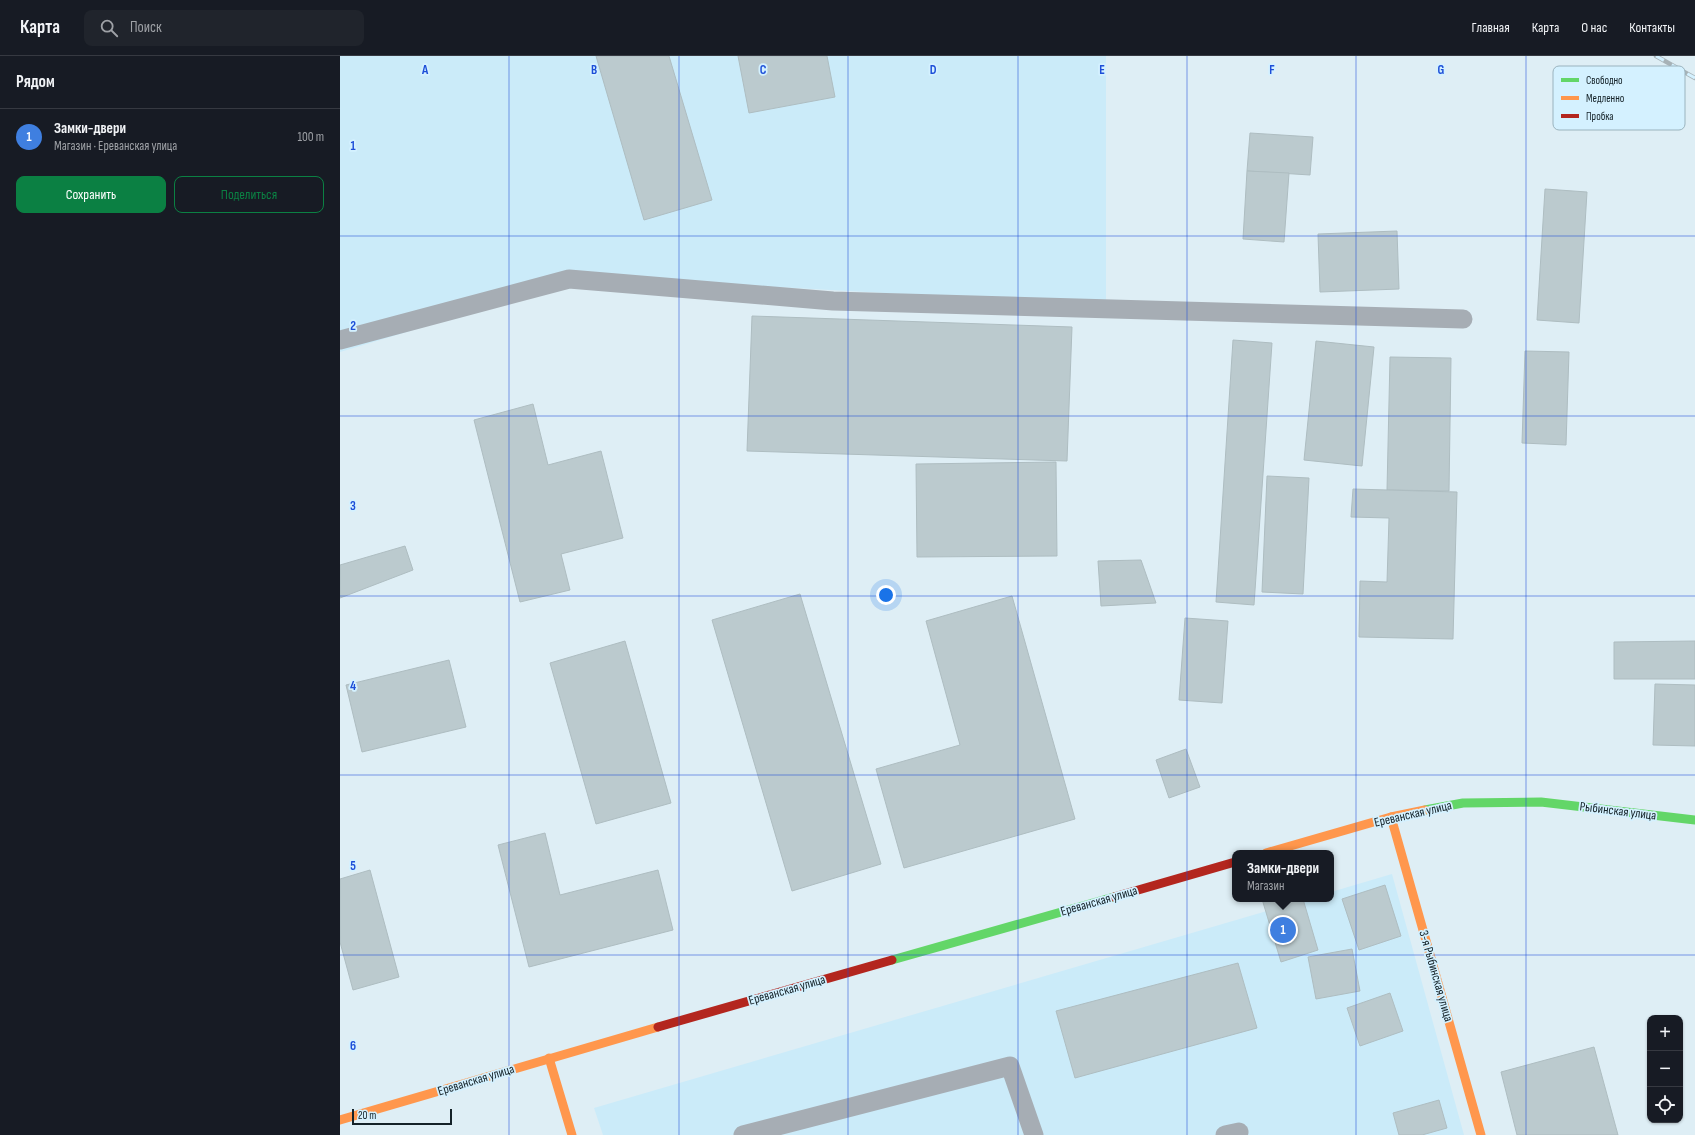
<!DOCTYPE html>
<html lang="ru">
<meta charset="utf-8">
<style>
:root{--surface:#171b24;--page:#20242c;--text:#f1f3f6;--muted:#9ea1a6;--line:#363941;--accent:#0b8043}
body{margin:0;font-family:"Sofia Sans Condensed",sans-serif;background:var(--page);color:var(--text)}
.controls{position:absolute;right:12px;bottom:12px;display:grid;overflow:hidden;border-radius:8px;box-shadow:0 1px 3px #0004}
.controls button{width:36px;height:36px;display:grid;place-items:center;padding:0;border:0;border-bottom:1px solid var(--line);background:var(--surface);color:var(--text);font:20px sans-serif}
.scale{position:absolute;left:12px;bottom:10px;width:100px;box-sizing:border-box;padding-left:4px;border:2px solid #142228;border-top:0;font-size:11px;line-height:14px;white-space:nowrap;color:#142228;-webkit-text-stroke:3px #d4f1ff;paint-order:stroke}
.you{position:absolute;left:546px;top:539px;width:14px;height:14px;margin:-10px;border:3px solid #fff;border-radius:50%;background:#1a73e8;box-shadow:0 0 0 6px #1a73e833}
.badge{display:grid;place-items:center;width:26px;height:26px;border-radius:50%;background:var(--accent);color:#fff;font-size:13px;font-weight:700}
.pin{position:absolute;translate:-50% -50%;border:2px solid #fff;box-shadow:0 1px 4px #0006}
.popup{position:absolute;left:892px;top:794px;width:102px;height:52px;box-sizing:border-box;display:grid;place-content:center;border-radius:8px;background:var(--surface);filter:drop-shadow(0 1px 3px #0005);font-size:13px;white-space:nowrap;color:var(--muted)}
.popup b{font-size:15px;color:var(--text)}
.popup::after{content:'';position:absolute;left:50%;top:100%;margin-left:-8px;border:8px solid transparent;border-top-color:var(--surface)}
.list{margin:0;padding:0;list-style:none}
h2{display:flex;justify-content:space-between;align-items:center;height:52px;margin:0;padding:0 16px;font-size:17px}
h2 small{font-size:13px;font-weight:400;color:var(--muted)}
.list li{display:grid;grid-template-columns:26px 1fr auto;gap:12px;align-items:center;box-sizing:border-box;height:56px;padding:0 16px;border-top:1px solid var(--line)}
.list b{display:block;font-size:15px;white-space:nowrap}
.list p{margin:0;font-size:13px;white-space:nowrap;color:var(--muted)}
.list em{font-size:13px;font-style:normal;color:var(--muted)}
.actions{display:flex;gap:8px;padding:12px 16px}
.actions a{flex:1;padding:9px 0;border:1px solid var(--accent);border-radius:8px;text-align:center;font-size:14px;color:var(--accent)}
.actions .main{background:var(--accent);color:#fff}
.icon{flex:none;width:22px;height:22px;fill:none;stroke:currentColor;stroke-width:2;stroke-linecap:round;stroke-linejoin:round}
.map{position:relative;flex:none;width:1355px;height:1079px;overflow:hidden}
header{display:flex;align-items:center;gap:24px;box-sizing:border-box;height:56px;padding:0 20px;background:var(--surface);border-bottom:1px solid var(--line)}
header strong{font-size:19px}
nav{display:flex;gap:22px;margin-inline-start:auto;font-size:14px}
.search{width:280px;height:36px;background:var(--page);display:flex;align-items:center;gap:10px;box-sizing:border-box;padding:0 14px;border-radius:8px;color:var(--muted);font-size:15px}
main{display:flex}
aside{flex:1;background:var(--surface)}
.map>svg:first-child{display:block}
.built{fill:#cbebf9}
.building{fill:#bbcace;stroke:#aebdc1}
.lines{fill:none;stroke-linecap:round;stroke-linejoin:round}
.lane{stroke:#a6adb4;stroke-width:19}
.fast{stroke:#63d668;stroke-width:9}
.slow{stroke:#ff974d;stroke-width:9}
.jam{stroke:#b3261e;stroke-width:9}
.rail-casing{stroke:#a7b2b7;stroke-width:4.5}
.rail{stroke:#d4f1ff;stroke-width:3;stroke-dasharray:9;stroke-linecap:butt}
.grid{fill:none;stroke:#1d4ed8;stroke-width:1;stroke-opacity:0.55}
.labels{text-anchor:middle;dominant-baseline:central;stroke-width:3.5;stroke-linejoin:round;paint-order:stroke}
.street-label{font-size:13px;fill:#142228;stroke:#d4f1ff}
.key{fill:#d4f1ff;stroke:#9ab3be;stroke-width:1}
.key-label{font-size:11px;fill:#142228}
.grid-label{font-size:13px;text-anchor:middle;font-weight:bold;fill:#1d4ed8;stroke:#d4f1ff;stroke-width:3.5;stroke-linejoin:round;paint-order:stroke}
</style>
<header>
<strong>Карта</strong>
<div class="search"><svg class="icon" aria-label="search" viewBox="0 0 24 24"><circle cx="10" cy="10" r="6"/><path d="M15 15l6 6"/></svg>Поиск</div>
<nav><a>Главная</a><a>Карта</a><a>О нас</a><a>Контакты</a></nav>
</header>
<main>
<aside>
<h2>Рядом<small></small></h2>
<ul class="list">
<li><span class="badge" style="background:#3f7fe0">1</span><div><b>Замки-двери</b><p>Магазин · Ереванская улица</p></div><em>100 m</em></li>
</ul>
<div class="actions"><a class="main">Сохранить</a><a>Поделиться</a></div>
</aside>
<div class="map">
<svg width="1355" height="1079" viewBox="0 0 1355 1079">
<rect width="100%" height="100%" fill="#deeef5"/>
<g class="built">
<polygon points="0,0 766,0 766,249 250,221 0,296"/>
<polygon points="1052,818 1124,1079 263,1079 254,1052 968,843 991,843 991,836"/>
</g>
<g class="building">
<polygon points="256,0 329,0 372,144 304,164"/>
<polygon points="398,0 487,0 495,41 409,57"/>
<polygon points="910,77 973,81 970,119 907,115"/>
<polygon points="907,115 949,117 944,186 903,183"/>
<polygon points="1205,133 1247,136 1239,267 1197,264"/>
<polygon points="1057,175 1059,233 980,236 978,178"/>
<polygon points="412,260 732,271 727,405 407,395"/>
<polygon points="893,284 932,287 914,549 876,546"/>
<polygon points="976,285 1034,291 1022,410 964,404"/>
<polygon points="1185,295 1229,296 1226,389 1182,387"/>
<polygon points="1050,301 1111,302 1109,435 1047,434"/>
<polygon points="193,348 208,409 261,395 283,482 221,498 230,534 180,546 134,364"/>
<polygon points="716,406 717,500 577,501 576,408"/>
<polygon points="927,420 969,422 963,538 922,536"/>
<polygon points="1013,433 1117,436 1113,583 1019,581 1020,525 1047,526 1049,462 1011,461"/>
<polygon points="65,490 73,514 0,542 0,509"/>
<polygon points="801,504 816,547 761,550 758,505"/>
<polygon points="460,538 541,808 452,835 372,564"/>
<polygon points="672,540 735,763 564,812 536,713 620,689 586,565"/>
<polygon points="845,562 888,565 882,647 839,644"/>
<polygon points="285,585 331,747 256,768 210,607"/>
<polygon points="1355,585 1355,623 1274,623 1274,586"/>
<polygon points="109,604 126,671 22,696 6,629"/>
<polygon points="1315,628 1355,629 1355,690 1313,689"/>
<polygon points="846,693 860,731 829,742 816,704"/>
<polygon points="205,777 220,839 318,814 333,874 189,911 158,789"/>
<polygon points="30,814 59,921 13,934 0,886 0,823"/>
<polygon points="1045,829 1061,880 1019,894 1002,843"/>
<polygon points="922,843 963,843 978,894 941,906"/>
<polygon points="1012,893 1020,935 976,943 968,901"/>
<polygon points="898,907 917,972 735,1022 716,955"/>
<polygon points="1050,937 1063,975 1020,990 1007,952"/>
<polygon points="1254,991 1278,1079 1177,1079 1161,1016"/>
<polygon points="1099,1044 1107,1072 1082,1079 1059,1079 1053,1057"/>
</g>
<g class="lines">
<g class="lane">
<polyline points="0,284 229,223 493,245 1123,263"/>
<polyline points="403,1079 670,1010 694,1079"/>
<polyline points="885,1079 899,1076"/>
</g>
<g class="fast">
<polyline points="1085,754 1123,747 1201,746 1355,764"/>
<polyline points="552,904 774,841"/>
</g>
<g class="slow">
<polyline points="1051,761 1141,1079"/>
<polyline points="926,797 1051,761 1085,754"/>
<polyline points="209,1002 232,1079"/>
<polyline points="0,1064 318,971"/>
</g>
<g class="jam">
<polyline points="774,841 895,806"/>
<polyline points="318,971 552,904"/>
</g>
<g class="rail-casing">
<polyline id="rail" points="1316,0 1355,22"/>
</g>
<use href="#rail" class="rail"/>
</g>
<path class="grid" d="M169,0V1079M339,0V1079M508,0V1079M678,0V1079M847,0V1079M1016,0V1079M1186,0V1079M0,180H1355M0,360H1355M0,540H1355M0,719H1355M0,899H1355"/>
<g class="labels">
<g class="street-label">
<text transform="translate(1278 755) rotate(7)">Рыбинская улица</text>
<text transform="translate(1073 758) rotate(-13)">Ереванская улица</text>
<text transform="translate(759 845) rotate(-16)">Ереванская улица</text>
<text transform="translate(1096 920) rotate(74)">3-я Рыбинская улица</text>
<text transform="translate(447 934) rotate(-16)">Ереванская улица</text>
<text transform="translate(136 1024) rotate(-17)">Ереванская улица</text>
</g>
</g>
<rect x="1213" y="10" width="132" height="64" rx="6" class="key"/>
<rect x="1221" y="22" width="18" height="4" fill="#63d668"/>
<rect x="1221" y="40" width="18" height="4" fill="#ff974d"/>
<rect x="1221" y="58" width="18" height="4" fill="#b3261e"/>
<g class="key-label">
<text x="1246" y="28">Свободно</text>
<text x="1246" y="46">Медленно</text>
<text x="1246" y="64">Пробка</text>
</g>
<g class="grid-label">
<text x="85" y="18">A</text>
<text x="254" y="18">B</text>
<text x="423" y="18">C</text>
<text x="593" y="18">D</text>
<text x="762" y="18">E</text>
<text x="932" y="18">F</text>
<text x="1101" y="18">G</text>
<text x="13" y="94">1</text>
<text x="13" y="274">2</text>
<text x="13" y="454">3</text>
<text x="13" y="634">4</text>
<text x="13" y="814">5</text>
<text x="13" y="994">6</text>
</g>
</svg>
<div class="controls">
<button>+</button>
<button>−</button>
<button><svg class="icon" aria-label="locate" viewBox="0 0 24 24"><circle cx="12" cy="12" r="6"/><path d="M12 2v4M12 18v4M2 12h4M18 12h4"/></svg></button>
</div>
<div class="scale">20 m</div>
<div class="you"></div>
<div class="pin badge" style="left:943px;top:874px;background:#3f7fe0">1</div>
<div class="popup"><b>Замки-двери</b>Магазин</div>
</div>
</main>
